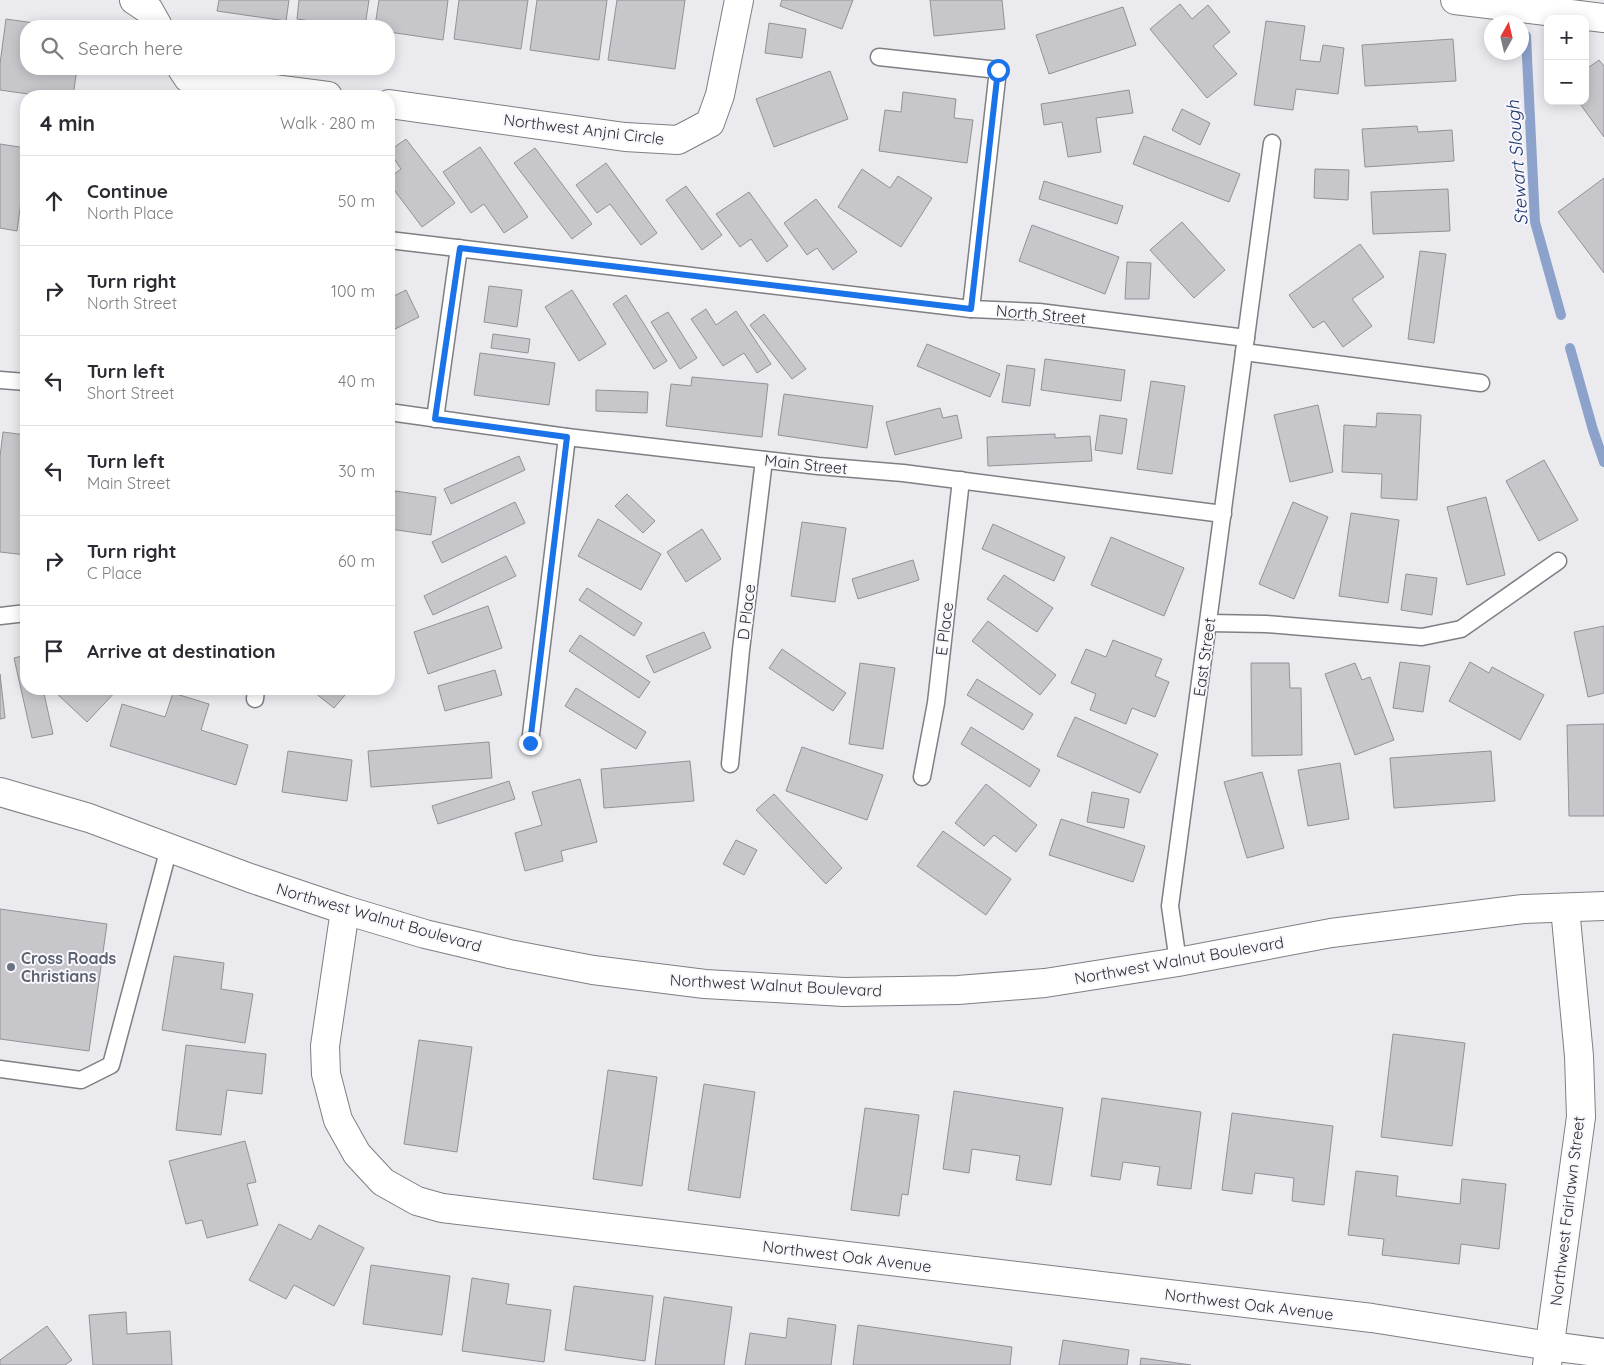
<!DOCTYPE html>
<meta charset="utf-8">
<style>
:root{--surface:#fff;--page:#f7f7f7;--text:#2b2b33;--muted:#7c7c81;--line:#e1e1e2}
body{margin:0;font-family:Quicksand,sans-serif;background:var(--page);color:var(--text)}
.controls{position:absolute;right:15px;top:15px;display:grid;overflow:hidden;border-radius:10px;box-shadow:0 2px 12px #0003}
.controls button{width:45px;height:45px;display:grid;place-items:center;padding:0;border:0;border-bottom:1px solid var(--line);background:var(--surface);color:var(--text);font:25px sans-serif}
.compass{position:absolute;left:1484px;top:15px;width:45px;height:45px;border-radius:50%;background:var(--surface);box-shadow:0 2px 12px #0003;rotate:8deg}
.stop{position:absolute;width:15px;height:15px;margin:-11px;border:4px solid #1a73e8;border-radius:50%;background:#fff}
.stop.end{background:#1a73e8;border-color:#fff;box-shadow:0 1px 5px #0008}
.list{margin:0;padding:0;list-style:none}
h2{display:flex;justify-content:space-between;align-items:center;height:65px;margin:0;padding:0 20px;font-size:21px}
h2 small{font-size:16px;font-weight:400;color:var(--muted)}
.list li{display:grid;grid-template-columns:32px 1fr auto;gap:15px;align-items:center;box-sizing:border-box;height:90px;padding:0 20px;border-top:1px solid var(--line)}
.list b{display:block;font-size:19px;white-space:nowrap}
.list p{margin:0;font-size:16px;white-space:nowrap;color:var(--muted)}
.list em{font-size:16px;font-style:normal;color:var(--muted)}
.icon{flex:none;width:28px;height:28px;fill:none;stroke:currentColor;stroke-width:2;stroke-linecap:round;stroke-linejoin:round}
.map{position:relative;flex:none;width:1604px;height:1365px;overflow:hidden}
.search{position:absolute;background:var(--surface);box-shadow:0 2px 12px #0003;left:20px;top:20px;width:375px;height:55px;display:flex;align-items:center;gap:12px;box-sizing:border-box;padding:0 18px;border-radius:20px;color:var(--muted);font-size:19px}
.panel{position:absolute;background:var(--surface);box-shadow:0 2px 12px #0003;left:20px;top:90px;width:375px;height:605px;border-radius:20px}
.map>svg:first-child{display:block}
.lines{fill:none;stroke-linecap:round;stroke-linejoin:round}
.stream{stroke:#8ca2cb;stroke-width:10}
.building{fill:#c7c6cb;stroke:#929196}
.service-casing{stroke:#7f7f83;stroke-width:19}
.minor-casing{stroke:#7f7f83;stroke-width:30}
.primary-casing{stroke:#7f7f83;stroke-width:30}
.service{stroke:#fff;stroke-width:16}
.minor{stroke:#fff;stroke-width:28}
.primary{stroke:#fff;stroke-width:28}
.route{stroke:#1a73e8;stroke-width:6}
.worship-dot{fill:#6b7280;stroke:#f8f7fd;stroke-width:2}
.labels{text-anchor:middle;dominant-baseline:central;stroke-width:4;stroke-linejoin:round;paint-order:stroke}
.street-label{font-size:16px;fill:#2f2e30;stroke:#f8f7fd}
.worship-label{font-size:16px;font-weight:bold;fill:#5b616d;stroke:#f8f7fd;text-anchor:start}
.water-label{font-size:18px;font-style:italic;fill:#1c3669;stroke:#f8f7fd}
</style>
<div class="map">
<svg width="1604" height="1365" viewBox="0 0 1604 1365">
<rect width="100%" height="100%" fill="#ebeaef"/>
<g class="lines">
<g class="stream">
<polyline points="1526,36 1535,222 1561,315"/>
<polyline points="1570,348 1593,430 1604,462"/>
</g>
</g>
<g class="building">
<polygon points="219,0 289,0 286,21 217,11"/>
<polygon points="299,0 369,0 365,26 346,26 297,19"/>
<polygon points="379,0 448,0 443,40 389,32 389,26 375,26"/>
<polygon points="459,0 528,0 521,49 454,39"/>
<polygon points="537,0 607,0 599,60 530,50"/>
<polygon points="617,0 685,0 675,69 608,60"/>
<polygon points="782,0 853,0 842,29 780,6"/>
<polygon points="930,0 1002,0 1005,29 934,36"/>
<polygon points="1180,4 1192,19 1208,5 1230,32 1213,46 1237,74 1207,98 1150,29"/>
<polygon points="1123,7 1136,45 1049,74 1036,35"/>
<polygon points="6,19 55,26 26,26 26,69 77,69 73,96 42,96 0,90 0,64"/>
<polygon points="1266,21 1305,26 1300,60 1320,62 1323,45 1344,48 1338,94 1296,89 1293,110 1254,105"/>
<polygon points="769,23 806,29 802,58 765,53"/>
<polygon points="1453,39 1456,81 1365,86 1362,45"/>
<polygon points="1599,60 1604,66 1604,137 1578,101 1585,101 1585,70"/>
<polygon points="830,71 848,119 774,147 756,99"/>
<polygon points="1129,90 1133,113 1096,118 1101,152 1068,157 1062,122 1044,125 1041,104"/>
<polygon points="903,92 956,99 954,118 973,120 967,163 879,151 885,110 901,112"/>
<polygon points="1182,109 1210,123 1200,145 1172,130"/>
<polygon points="1417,126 1418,132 1452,130 1454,161 1365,167 1362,129"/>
<polygon points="1144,136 1240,174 1229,202 1133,164"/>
<polygon points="406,139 455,203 422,227 389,183 389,178 401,169 389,151"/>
<polygon points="0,144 26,148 26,164 17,231 0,228"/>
<polygon points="480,147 528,217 504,233 484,204 471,213 443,172"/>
<polygon points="535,148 592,224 572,239 514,163"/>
<polygon points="606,163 657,233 641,245 610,204 597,213 576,185"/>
<polygon points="862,169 890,188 898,176 932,198 901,247 838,207"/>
<polygon points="1315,169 1349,170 1348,200 1314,198"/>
<polygon points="1604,178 1604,273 1558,212"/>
<polygon points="1044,181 1123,206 1117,224 1039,199"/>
<polygon points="686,186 722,235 702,250 666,200"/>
<polygon points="1448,189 1450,231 1373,234 1371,192"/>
<polygon points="749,192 788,246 767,262 751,239 740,247 716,214"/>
<polygon points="816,199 857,252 833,270 817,248 807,255 784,223"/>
<polygon points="1182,222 1225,270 1194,298 1150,250"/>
<polygon points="1032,225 1119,257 1105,294 1019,261"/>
<polygon points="1360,244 1384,277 1352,299 1372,326 1343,347 1324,321 1313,328 1289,295"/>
<polygon points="1420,251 1446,254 1434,343 1408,339"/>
<polygon points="1127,262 1151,263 1149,299 1125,299"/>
<polygon points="489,286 522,290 517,327 484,322"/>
<polygon points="406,290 419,317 389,332 389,292 392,297"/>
<polygon points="572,290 606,344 579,361 545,307"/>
<polygon points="626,295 667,361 654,369 613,304"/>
<polygon points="706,309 716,325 736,311 771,364 757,373 744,353 723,366 691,319"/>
<polygon points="668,312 697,358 680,369 651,322"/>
<polygon points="764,314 806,369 792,379 750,325"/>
<polygon points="493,334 530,339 528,353 491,348"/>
<polygon points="927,344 1000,374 990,397 917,366"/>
<polygon points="480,353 555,363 549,405 474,395"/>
<polygon points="1045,359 1125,370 1121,401 1041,390"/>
<polygon points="1007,365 1035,369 1030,406 1002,402"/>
<polygon points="692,377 768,384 762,437 666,426 671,384 691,386"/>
<polygon points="1151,381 1185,386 1172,474 1137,469"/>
<polygon points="596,390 648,392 647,413 596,411"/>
<polygon points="784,394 873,406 867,448 778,435"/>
<polygon points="1318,405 1333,472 1290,482 1274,415"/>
<polygon points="940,408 943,418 957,415 962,438 895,455 886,422"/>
<polygon points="1377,413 1421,415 1417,500 1381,498 1382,474 1342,472 1344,425 1376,427"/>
<polygon points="1100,415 1127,419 1122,454 1095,450"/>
<polygon points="3,432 26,435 26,555 0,552 0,457"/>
<polygon points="1055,434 1055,438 1090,436 1092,461 988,466 987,437"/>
<polygon points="519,456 525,470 451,504 444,489"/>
<polygon points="1544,460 1578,520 1539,541 1506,481"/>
<polygon points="395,491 436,497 431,535 390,529"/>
<polygon points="627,494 655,521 643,533 615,506"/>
<polygon points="1486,497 1505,575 1467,585 1447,507"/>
<polygon points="515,502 525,523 442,563 432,542"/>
<polygon points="1293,502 1328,517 1294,599 1259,584"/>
<polygon points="1351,513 1399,520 1388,603 1339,596"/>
<polygon points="598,519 661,554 641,590 578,556"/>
<polygon points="802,522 846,528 835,602 791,596"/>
<polygon points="993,524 1065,557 1054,581 982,549"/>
<polygon points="702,529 721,559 686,582 667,552"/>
<polygon points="1111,537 1184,568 1164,616 1091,585"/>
<polygon points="506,556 516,576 433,615 424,596"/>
<polygon points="913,560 919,580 858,599 852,579"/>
<polygon points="1406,574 1437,578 1432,615 1401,610"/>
<polygon points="1004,575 1053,608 1037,632 987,599"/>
<polygon points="587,588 642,623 634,636 579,600"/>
<polygon points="488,606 502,648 428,674 414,632"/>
<polygon points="988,621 1056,675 1040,695 972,641"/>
<polygon points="1604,626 1604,693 1588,697 1574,632"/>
<polygon points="704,632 711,648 654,673 646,656"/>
<polygon points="580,635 650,682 639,698 569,651"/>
<polygon points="1113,640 1162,659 1155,676 1169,682 1155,717 1132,708 1126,724 1090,710 1096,694 1071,683 1086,649 1106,657"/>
<polygon points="782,649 846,693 833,711 769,668"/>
<polygon points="26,655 26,689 43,689 53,734 32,738 14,658"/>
<polygon points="1400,662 1430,666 1423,712 1393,708"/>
<polygon points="1470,662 1489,673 1492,667 1544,695 1520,740 1449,701"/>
<polygon points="860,663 895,668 883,749 849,744"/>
<polygon points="1251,663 1289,663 1290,688 1301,688 1302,755 1252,756"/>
<polygon points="1355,663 1362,680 1370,677 1394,740 1355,755 1325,674"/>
<polygon points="495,670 502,695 445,711 438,686"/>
<polygon points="0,674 5,718 0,719"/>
<polygon points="977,679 1033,714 1023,730 967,695"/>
<polygon points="576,688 646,732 636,749 565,706"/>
<polygon points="56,689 118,689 87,722 54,691"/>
<polygon points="310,689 337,689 345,695 334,708"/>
<polygon points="173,693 209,704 201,730 248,745 236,785 110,746 122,704 165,717"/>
<polygon points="1075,717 1158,754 1140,793 1057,756"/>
<polygon points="1604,724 1604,816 1569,816 1567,725"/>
<polygon points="971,727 1040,770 1030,787 961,744"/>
<polygon points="489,742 492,778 371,787 368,751"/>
<polygon points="802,747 883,775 867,820 786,791"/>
<polygon points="288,751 352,760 347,801 282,792"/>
<polygon points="1491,751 1495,801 1394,808 1390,758"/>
<polygon points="690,761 694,801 604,808 601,769"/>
<polygon points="1340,763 1349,819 1308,826 1298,770"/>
<polygon points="1262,772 1284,848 1247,858 1224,782"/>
<polygon points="580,779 597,842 561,851 563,861 525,871 515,833 542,825 532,792"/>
<polygon points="509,781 515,799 438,824 432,806"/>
<polygon points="986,784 1037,825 1016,852 994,835 984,846 955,823"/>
<polygon points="1092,792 1129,799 1124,828 1087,822"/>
<polygon points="774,794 842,868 826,884 756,810"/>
<polygon points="1061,819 1145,846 1133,882 1049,855"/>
<polygon points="943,831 1011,879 986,915 917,866"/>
<polygon points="736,840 757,850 744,875 723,864"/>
<polygon points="0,909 107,924 89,1051 0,1039"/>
<polygon points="174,956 224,963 221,989 253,994 245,1043 162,1030"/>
<polygon points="1393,1034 1465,1043 1452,1146 1381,1137"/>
<polygon points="419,1040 472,1047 457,1152 404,1144"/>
<polygon points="186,1045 266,1054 262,1094 227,1090 221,1135 176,1130"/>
<polygon points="608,1070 657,1077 642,1186 593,1179"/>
<polygon points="704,1084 755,1092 740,1198 688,1190"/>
<polygon points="954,1091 1063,1108 1051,1185 1016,1180 1020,1156 972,1149 969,1173 943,1169"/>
<polygon points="1102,1098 1201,1112 1191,1189 1157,1185 1160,1167 1123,1162 1120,1180 1091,1176"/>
<polygon points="865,1108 919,1115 908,1195 902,1194 899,1216 851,1210"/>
<polygon points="1232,1113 1333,1126 1324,1205 1292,1201 1294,1178 1255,1173 1252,1194 1222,1190"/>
<polygon points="245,1141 256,1182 247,1184 258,1225 207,1238 202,1220 186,1224 169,1161"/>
<polygon points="1356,1171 1398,1176 1396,1196 1460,1204 1462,1179 1506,1184 1499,1249 1461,1244 1459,1264 1382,1255 1384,1239 1348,1235"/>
<polygon points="279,1224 311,1240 319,1225 364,1248 334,1306 294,1285 286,1299 249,1280"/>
<polygon points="371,1265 450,1276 442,1335 363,1324"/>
<polygon points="472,1278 509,1284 506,1304 551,1310 544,1362 462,1351"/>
<polygon points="574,1286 653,1296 645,1361 565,1350"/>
<polygon points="664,1297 732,1307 724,1365 655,1365"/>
<polygon points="126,1312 127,1334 170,1331 172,1365 93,1365 89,1315"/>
<polygon points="788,1318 836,1325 831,1365 745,1365 750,1333 786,1338"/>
<polygon points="858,1325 1012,1347 1010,1365 853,1365"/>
<polygon points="47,1326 72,1360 65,1365 0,1365 0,1360"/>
<polygon points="1063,1340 1129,1350 1127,1365 1059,1365"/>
<polygon points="1141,1358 1191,1365 1140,1365"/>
</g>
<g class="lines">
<g class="service-casing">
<g id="service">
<polyline points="879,57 998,70 971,309"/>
<polyline points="1272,143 1244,352 1481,383"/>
<polyline points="389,240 971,309 1039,312 1246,338"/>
<polyline points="0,380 26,382"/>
<polyline points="389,412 567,437 818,466 903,473 1223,514"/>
<polyline points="435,419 459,248"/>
<polyline points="0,616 26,613"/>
<polyline points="1209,623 1266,624 1422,637 1461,629 1558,561"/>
<polyline points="255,699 256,689"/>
<polyline points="530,743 567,437"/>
<polyline points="730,764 741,650 764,460"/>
<polyline points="922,777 936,703 961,480"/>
<polyline points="1178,962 1170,906 1244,352"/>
<polyline points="0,1069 81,1080 111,1065 169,848"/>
</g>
</g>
<g class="minor-casing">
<g id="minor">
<polyline points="134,0 149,10 158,26"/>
<polyline points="1455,0 1604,18"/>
<polyline points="182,69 188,78 328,96"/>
<polyline points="389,104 625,137 678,140 710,123 720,95 739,0"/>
<polyline points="345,910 325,1046 326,1074 338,1120 357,1154 383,1182 417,1201 442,1208 1372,1318 1550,1346 1604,1353"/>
<polyline points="1547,1365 1581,1117 1579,1056 1565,908"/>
</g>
</g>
<g class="primary-casing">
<polyline id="primary" points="0,792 89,818 250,878 345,910 425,934 509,954 593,970 705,984 844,992 958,990 1045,983 1178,962 1331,933 1523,909 1604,906"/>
</g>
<use href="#service" class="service"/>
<use href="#minor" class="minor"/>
<use href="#primary" class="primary"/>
</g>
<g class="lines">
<polyline class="route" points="530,743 567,437 435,419 460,248 971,309 998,70"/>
</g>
<circle class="worship-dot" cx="11" cy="967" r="5"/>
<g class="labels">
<g class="street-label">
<text transform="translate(584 129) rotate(7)">Northwest Anjni Circle</text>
<text transform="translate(1041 314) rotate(5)">North Street</text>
<text transform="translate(806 464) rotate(6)">Main Street</text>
<text transform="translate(746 612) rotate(-83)">D Place</text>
<text transform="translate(944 629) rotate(-83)">E Place</text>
<text transform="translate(1204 657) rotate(-82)">East Street</text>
<text transform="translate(379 917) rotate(16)">Northwest Walnut Boulevard</text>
<text transform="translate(1179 960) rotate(-10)">Northwest Walnut Boulevard</text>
<text transform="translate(776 985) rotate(3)">Northwest Walnut Boulevard</text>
<text transform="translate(1567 1211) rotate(-83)">Northwest Fairlawn Street</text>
<text transform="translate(847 1256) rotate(7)">Northwest Oak Avenue</text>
<text transform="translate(1249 1304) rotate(7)">Northwest Oak Avenue</text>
</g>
<g class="worship-label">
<text x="21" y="958">Cross Roads<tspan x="21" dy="18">Christians</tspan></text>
</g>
<g class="water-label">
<text transform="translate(1517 163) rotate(-94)">Stewart Slough</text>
</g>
</g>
</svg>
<div class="controls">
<button>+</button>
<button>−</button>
</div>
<svg class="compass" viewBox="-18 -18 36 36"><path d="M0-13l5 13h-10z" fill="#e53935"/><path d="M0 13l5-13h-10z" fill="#7c7c81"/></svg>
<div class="stop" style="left:998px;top:70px"></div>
<div class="stop end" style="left:530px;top:743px"></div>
<div class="search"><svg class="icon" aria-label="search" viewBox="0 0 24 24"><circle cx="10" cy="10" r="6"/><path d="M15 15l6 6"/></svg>Search here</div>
<section class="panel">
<h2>4 min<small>Walk · 280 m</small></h2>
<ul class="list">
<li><svg class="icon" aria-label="ahead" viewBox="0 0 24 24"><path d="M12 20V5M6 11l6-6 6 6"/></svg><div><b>Continue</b><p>North Place</p></div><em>50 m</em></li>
<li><svg class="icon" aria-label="right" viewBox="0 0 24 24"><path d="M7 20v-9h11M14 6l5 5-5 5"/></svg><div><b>Turn right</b><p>North Street</p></div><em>100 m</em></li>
<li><svg class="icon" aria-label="left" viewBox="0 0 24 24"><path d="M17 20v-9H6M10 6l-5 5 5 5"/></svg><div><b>Turn left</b><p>Short Street</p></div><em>40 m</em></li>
<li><svg class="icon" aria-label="left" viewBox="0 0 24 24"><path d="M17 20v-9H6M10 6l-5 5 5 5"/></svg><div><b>Turn left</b><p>Main Street</p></div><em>30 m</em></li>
<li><svg class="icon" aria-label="right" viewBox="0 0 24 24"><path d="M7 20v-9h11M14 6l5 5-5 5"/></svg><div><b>Turn right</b><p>C Place</p></div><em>60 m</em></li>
<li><svg class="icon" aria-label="arrive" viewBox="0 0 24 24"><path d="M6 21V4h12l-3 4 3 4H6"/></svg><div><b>Arrive at destination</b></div></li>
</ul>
</section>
</div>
